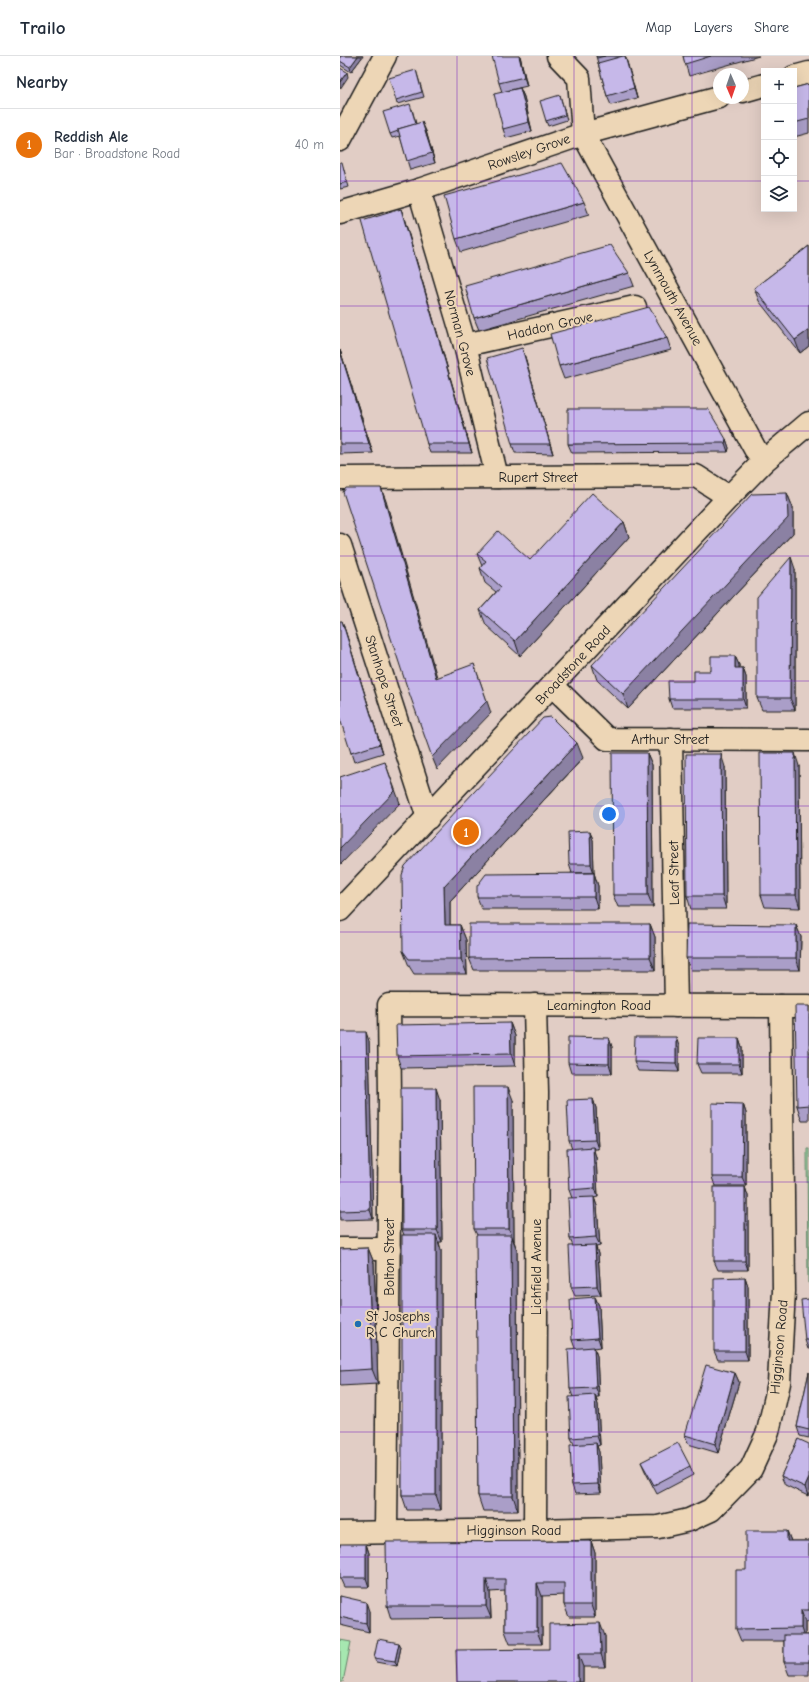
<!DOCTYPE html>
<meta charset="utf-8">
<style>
:root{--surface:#fff;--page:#f2f2f3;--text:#1f2937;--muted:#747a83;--line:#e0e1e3;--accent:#db2777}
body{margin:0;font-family:"Comic Neue",sans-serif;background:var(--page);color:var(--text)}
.controls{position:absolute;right:12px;top:12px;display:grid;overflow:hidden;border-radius:0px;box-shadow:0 4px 16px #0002}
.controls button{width:36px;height:36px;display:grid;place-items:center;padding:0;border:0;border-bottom:1px solid var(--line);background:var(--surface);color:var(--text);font:20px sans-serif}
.compass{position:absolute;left:373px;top:12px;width:36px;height:36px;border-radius:50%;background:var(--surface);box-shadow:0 4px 16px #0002;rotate:178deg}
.you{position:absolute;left:269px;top:758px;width:14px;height:14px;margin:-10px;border:3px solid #fff;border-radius:50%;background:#1a73e8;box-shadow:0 0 0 6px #1a73e833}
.badge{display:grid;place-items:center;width:26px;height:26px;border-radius:50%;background:var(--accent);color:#fff;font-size:13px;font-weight:700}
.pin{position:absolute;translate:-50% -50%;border:2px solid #fff;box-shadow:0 1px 4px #0006}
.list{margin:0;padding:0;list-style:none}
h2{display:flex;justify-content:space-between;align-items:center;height:52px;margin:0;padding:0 16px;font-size:17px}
h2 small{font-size:13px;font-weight:400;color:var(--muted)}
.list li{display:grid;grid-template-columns:26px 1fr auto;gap:12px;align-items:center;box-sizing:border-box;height:72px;padding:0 16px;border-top:1px solid var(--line)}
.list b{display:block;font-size:15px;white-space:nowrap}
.list p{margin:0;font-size:13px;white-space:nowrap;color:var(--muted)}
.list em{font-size:13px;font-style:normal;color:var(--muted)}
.icon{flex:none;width:22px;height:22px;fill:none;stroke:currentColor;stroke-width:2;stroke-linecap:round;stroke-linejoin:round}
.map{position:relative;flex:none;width:469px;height:1626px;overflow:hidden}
header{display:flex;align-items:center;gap:24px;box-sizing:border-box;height:56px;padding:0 20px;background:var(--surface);border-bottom:1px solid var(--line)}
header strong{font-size:19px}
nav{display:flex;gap:22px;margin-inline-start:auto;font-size:14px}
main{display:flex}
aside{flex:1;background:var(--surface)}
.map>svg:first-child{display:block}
.park{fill:#a6e7b0;stroke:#618266}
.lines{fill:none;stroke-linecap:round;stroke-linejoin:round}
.minor-casing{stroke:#1c1c1c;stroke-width:25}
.secondary-casing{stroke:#1c1c1c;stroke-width:25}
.minor{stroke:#edd6b6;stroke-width:22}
.secondary{stroke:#edd6b6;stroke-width:22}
.wall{fill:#aa9ec8;stroke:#1c1c1c}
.shaded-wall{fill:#8b81a3;stroke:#1c1c1c}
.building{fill:#c6b8e9;stroke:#1c1c1c}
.grid{fill:none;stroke:#7b2cbf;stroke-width:1;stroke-opacity:0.55}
.poi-dot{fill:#1f6fb2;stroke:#edd6b6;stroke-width:1.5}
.labels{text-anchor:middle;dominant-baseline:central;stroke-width:4;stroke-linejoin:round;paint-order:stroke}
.street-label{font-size:14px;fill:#1c1c1c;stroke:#edd6b6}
.poi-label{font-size:14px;fill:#1c1c1c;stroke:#edd6b6;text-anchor:start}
</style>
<header>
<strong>Trailo</strong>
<nav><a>Map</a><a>Layers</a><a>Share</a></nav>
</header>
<main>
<aside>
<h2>Nearby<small></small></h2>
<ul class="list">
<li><span class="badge" style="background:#e8710a">1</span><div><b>Reddish Ale</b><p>Bar · Broadstone Road</p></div><em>40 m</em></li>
</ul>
</aside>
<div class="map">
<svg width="469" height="1626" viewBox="0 0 469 1626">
<rect width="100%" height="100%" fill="#e1cdc5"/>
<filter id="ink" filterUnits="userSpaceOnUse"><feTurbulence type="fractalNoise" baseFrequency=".025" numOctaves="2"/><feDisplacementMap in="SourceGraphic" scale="8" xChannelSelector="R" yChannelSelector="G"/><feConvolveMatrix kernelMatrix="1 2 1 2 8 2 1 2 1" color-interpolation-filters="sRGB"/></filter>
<g filter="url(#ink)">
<g class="park">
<polygon points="467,1092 469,1092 469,1227 468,1227"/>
<polygon points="0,1584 11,1586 3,1626 0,1626"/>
</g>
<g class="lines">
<g class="minor-casing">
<g id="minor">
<polyline points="218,0 239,22 243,78 415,393 424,405"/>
<polyline points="454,21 469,17"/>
<polyline points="403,35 424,29"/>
<polyline points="0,84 45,0"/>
<polyline points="79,134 125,289 157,421"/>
<polyline points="0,157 79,134 243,78 379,41"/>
<polyline points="125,289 295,251"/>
<polyline points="0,422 356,420 389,441"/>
<polyline points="0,489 88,762"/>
<polyline points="213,630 267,683 469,684"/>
<polyline points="331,683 336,950"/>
<polyline points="195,949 197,1037 195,1474"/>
<polyline points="0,1193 49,1193"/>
<polyline points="46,1476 50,1041 49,949 469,950"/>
<polyline points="0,1477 195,1474 318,1471 349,1464 371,1454 411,1413 428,1376 439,1327 444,1235 441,950"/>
</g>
</g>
<g class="secondary-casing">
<polyline id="secondary" points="0,854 389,441 424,405 469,367"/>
</g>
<use href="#minor" class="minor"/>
<use href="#secondary" class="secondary"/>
</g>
<g class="wall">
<polygon points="0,0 23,0 11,16 0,9"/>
<polygon points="180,0 187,30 162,36 159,27"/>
<polygon points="256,0 285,0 297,42 271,49 267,40"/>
<polygon points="343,0 419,0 349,20"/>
<polygon points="76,14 84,41 57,48 56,44"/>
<polygon points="469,28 469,77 454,81 454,32"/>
<polygon points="180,32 184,41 192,75 166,82 163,73"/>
<polygon points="220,39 227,64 208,70 206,65"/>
<polygon points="72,53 76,68 86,75 95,107 70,114 60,80 52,82 50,78"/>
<polygon points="0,106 3,111 9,131 0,133"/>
<polygon points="244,146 249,159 121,196 116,183"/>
<polygon points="61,153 64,162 132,397 90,397 87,388"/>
<polygon points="469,190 469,290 460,297 419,245 414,232"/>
<polygon points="289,217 294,230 139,274 134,262"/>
<polygon points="327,282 331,294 224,323 219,310"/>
<polygon points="182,292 185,301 213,398 175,397 172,388"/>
<polygon points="0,294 33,397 0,398"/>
<polygon points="386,383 389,392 388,396 232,397 228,388"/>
<polygon points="447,437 453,452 453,477 288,653 257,624 252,609"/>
<polygon points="284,466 289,481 180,600 146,569 140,554 156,536 145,527 140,512 142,510 137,498 190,504"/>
<polygon points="455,513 455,654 422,654 417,642"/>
<polygon points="5,574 43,697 14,706 11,697"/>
<polygon points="395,600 399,609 399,612 403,612 406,621 406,652 332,652 329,643 354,625"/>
<polygon points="307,697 312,709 313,851 278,851 273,839"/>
<polygon points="243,702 110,845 110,869 120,869 126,884 127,918 74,918 69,910 63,895"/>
<polygon points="459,710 460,852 425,851 421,839"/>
<polygon points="385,711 386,853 351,853 347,840"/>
<polygon points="250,775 253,784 254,817 234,817 254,817 258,830 258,853 142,853 137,841 232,817 229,808"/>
<polygon points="310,868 315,881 315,914 134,914 129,902"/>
<polygon points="456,869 461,881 460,914 351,914 346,902"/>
<polygon points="469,950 469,1065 462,1065 457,1050"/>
<polygon points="170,967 175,980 175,1010 61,1012 57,1000"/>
<polygon points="0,976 29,985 33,1163 0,1164"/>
<polygon points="269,982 272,991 272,1017 231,1017 228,1007"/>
<polygon points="399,982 402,991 402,1017 361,1017 357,1008"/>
<polygon points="339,990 339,1016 298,1015 294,1006"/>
<polygon points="253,1043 256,1052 258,1093 253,1093 256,1101 258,1141 254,1142 257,1150 260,1190 256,1191 258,1198 261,1239 235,1240 231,1231 233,1190 230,1183 232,1142 229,1134 232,1093 229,1085"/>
<polygon points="100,1044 102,1186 99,1186 101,1194 101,1454 67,1454 62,1439 64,1179 62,1174"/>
<polygon points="173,1044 174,1185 177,1194 178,1455 143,1455 138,1440 137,1179 134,1173"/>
<polygon points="403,1048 406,1057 406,1130 375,1130 372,1121"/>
<polygon points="405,1131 408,1140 408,1214 378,1214 374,1205"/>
<polygon points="28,1192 34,1207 38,1328 0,1330 0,1193"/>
<polygon points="405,1221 408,1230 408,1304 378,1304 374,1295"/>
<polygon points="255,1241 259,1250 261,1291 254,1292 257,1300 259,1341 256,1341 258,1349 260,1389 257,1390 259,1396 261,1437 235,1438 232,1429 234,1388 231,1382 233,1341 230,1333 235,1292 232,1284"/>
<polygon points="469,1243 469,1293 468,1293 465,1284"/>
<polygon points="469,1316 469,1382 460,1380 457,1371"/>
<polygon points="395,1317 399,1326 378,1397 348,1388 345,1379"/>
<polygon points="458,1383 468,1440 445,1429 441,1420"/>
<polygon points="301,1406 350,1410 353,1419 317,1438 305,1415"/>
<polygon points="447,1475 451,1485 469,1485 469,1566 465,1566 465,1579 469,1579 469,1619 449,1619 444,1606 444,1585 401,1585 396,1573 406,1514"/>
<polygon points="251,1485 255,1497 255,1561 229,1561 224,1549 224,1539 202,1540 202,1588 170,1588 165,1575 165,1535 150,1536 151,1562 51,1563 47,1550"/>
<polygon points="26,1488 29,1497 29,1531 4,1531 0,1522"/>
<polygon points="0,1540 29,1555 29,1576 0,1569"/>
<polygon points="265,1580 265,1611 243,1611 243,1626 117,1626 209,1593"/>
<polygon points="59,1587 61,1591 57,1610 36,1606 34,1602"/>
</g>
<g class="shaded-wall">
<polygon points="18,0 23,0 11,16 10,11"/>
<polygon points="179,0 180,0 187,30 184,21"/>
<polygon points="285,0 288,9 297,42 294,32"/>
<polygon points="7,16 8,21 0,33 0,26"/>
<polygon points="180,32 184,41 192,75 189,66"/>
<polygon points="82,66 86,75 95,107 92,97"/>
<polygon points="61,153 64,162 132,397 129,388"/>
<polygon points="469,274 469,290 460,297 455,284"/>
<polygon points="182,292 185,301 213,398 210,388"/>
<polygon points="0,294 33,397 29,388"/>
<polygon points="386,383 389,392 388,396 385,387"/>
<polygon points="41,432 46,445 101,635 96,622"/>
<polygon points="447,437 453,452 453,477 288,653 283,638"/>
<polygon points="284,466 289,481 180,600 175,585"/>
<polygon points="451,501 455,513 455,654 450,642"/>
<polygon points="2,565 5,574 43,697 40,688"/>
<polygon points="395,600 399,609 399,621 395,612"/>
<polygon points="134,608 151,657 97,713 92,701"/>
<polygon points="403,612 406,621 406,652 403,643"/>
<polygon points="237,687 243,702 110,845 110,884 105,869 104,830"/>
<polygon points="307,697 312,709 313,851 308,839"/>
<polygon points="455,697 459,710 460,852 456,839"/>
<polygon points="381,698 385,711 386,853 382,840"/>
<polygon points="45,706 60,747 0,809 0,792"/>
<polygon points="250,775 253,784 254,817 251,808"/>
<polygon points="254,817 258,830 258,853 254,841"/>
<polygon points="310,868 315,881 315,914 310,901"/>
<polygon points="120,869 126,884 127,918 121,903"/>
<polygon points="456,869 461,881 460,914 456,902"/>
<polygon points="170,967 175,980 175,1010 171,998"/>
<polygon points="26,976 29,985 33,1163 30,1154"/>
<polygon points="336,981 339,990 339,1016 336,1007"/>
<polygon points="269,982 272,991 272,1017 269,1008"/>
<polygon points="399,982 402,991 402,1017 399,1008"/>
<polygon points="168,1031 173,1044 174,1185 169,1173"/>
<polygon points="96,1032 100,1044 102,1186 97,1174"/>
<polygon points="253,1043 256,1052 258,1093 255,1084"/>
<polygon points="403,1048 406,1057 406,1130 402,1121"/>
<polygon points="253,1091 256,1101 258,1141 255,1132"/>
<polygon points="405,1131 408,1140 408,1214 405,1205"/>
<polygon points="254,1141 257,1150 260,1190 256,1181"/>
<polygon points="96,1179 101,1194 101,1454 96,1439"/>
<polygon points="171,1179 177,1194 178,1455 173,1440"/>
<polygon points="255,1189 258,1198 261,1239 257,1230"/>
<polygon points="28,1192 34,1207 38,1328 32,1313"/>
<polygon points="405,1221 408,1230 408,1304 405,1295"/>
<polygon points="255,1241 259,1250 261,1291 258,1282"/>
<polygon points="254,1291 257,1300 259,1341 256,1332"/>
<polygon points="395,1317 399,1326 378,1397 375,1388"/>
<polygon points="255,1339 258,1349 260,1389 257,1380"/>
<polygon points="256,1387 259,1396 261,1437 258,1428"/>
<polygon points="469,1422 469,1438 468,1440 465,1431"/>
<polygon points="447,1475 452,1488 447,1485"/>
<polygon points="251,1485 255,1497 255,1561 251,1549"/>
<polygon points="26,1488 29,1497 29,1531 26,1522"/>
<polygon points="146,1523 150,1536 151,1562 146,1550"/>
<polygon points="197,1527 202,1540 202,1588 197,1575"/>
<polygon points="26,1546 29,1555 29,1576 26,1567"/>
<polygon points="461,1554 465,1566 465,1585 461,1572"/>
<polygon points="260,1567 265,1580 265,1611 261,1598"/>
<polygon points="59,1587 61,1591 57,1610 55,1605"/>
<polygon points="238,1598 243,1611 243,1626 238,1626"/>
</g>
<g class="building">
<polygon points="0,0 18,0 10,11 0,5"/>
<polygon points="152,0 179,0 184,21 159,27"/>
<polygon points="256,0 265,0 257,2"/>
<polygon points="283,0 285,0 294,32 267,40 258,7"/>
<polygon points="343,0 371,0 345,8"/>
<polygon points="0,12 7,16 0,26"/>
<polygon points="76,14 82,36 56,44 49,22"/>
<polygon points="469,28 469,63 454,67 454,32"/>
<polygon points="180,32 189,66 163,73 154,38"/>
<polygon points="220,39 225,59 206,65 200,45"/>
<polygon points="70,48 76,68 58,73 58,75 50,78 43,56"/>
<polygon points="82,66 92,97 67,105 58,73"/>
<polygon points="0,106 2,106 7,126 0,128"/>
<polygon points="222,107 244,146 116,183 104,140"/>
<polygon points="61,153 129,388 87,388 22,165"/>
<polygon points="270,189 289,217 134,262 125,230"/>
<polygon points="469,190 469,274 455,284 414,232"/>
<polygon points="309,251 327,282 219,310 210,278"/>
<polygon points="182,292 210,388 172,388 147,302"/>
<polygon points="0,295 29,388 0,388"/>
<polygon points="228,353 368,353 386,383 385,387 228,388"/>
<polygon points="6,432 41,432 96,622 134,608 147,645 92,701 67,631 3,436"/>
<polygon points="252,437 284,466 175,585 140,554 161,531 140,512 146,505 137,498 158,475 190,504"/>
<polygon points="447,437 448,462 283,638 252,609 412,438"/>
<polygon points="451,501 450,642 417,642 417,541"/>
<polygon points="0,565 2,565 40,688 11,697 0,663"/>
<polygon points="371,600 395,600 395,612 403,612 403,643 329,643 328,625 354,625 354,615 371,615"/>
<polygon points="211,661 237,687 104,830 105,869 120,869 121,903 69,903 63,895 62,819 65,810 203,662"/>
<polygon points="272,697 307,697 308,839 273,839"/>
<polygon points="420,697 455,697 456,839 421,839"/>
<polygon points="346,698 381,698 382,840 347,840"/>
<polygon points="45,706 55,735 0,792 0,721"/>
<polygon points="250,775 251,808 229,808 228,776"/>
<polygon points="254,817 254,841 137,841 137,830 146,818"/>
<polygon points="129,868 310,868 310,901 129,902"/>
<polygon points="347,868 456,869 456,902 346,902"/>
<polygon points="455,950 469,950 469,1049 457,1050"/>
<polygon points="170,967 171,998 57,1000 56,969"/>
<polygon points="0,976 26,976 30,1154 0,1155"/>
<polygon points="228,981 269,982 269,1008 228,1007"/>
<polygon points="295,981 336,981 336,1007 294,1006"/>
<polygon points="358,982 399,982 399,1008 357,1008"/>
<polygon points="133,1031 168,1031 169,1173 134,1173"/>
<polygon points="61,1032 96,1032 97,1174 62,1174"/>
<polygon points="253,1043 255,1084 229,1085 227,1044"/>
<polygon points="372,1047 403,1048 402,1121 372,1121"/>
<polygon points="253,1091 255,1132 229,1134 227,1093"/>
<rect x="374" y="1131" width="31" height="74"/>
<polygon points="254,1141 256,1181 230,1183 228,1142"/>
<rect x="62" y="1179" width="34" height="260"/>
<polygon points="136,1179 171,1179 173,1440 138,1440"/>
<polygon points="255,1189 257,1230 231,1231 229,1190"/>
<polygon points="28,1192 32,1313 0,1315 0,1193"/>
<polygon points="405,1221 405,1295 374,1295 374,1222"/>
<polygon points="255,1241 258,1282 232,1284 230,1243"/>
<polygon points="469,1243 469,1284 465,1284 461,1244"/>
<polygon points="254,1291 256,1332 230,1333 228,1293"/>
<polygon points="366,1309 395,1317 375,1388 345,1379"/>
<polygon points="469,1316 469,1374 457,1371"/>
<polygon points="255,1339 257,1380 231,1382 229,1341"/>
<polygon points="458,1383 469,1388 469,1422 465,1431 441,1420"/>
<polygon points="256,1387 258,1428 232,1429 230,1389"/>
<polygon points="338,1387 350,1410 314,1429 301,1406"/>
<polygon points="406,1475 447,1475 447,1485 469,1485 469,1554 461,1554 461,1572 396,1573 396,1514 406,1514"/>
<polygon points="251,1485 251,1549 224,1549 224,1527 197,1527 197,1575 165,1575 165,1523 146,1523 146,1550 47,1550 46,1486"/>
<rect x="0" y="1488" width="26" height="34"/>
<polygon points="0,1540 26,1546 26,1567 0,1561"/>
<polygon points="260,1567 261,1598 238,1598 238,1626 117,1626 116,1594 209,1593 209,1568"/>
<rect x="444" y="1579" width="25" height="27"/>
<polygon points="38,1583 59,1587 55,1605 34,1602"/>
</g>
</g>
<path class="grid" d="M117,0V1626M234,0V1626M352,0V1626M0,125H424M454,125H469M0,250H469M0,375H469M0,500H469M0,625H469M0,750H469M0,876H469M0,1001H469M0,1126H469M0,1251H469M0,1376H469M0,1501H469"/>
<circle class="poi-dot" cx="18" cy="1268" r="4"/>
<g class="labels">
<g class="street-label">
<text transform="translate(189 96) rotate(-19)">Rowsley Grove</text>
<text transform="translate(333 242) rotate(61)">Lynmouth Avenue</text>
<text transform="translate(210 270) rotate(-13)">Haddon Grove</text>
<text transform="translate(120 277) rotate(75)">Norman Grove</text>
<text x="198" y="421">Rupert Street</text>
<text transform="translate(233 609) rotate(-47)">Broadstone Road</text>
<text transform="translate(44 625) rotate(72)">Stanhope Street</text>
<text x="330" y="683">Arthur Street</text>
<text transform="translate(334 817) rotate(-91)">Leaf Street</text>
<text x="259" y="949">Leamington Road</text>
<text transform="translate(49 1201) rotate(-90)">Bolton Street</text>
<text transform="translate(196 1211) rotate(-90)">Lichfield Avenue</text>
<text transform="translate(439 1291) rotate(-85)">Higginson Road</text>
<text x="174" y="1474">Higginson Road</text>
</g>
<g class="poi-label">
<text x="26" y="1260">St Josephs<tspan x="26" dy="16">R C Church</tspan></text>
</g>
</g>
</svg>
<div class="controls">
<button>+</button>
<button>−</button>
<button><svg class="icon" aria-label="locate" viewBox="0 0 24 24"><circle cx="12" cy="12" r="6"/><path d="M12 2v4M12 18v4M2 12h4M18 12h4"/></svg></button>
<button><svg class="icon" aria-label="layers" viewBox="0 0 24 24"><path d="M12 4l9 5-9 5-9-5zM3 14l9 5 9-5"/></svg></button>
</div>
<svg class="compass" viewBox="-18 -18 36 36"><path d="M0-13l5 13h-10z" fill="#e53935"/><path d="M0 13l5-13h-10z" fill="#747a83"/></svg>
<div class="you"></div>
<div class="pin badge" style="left:126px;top:776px;background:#e8710a">1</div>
</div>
</main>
